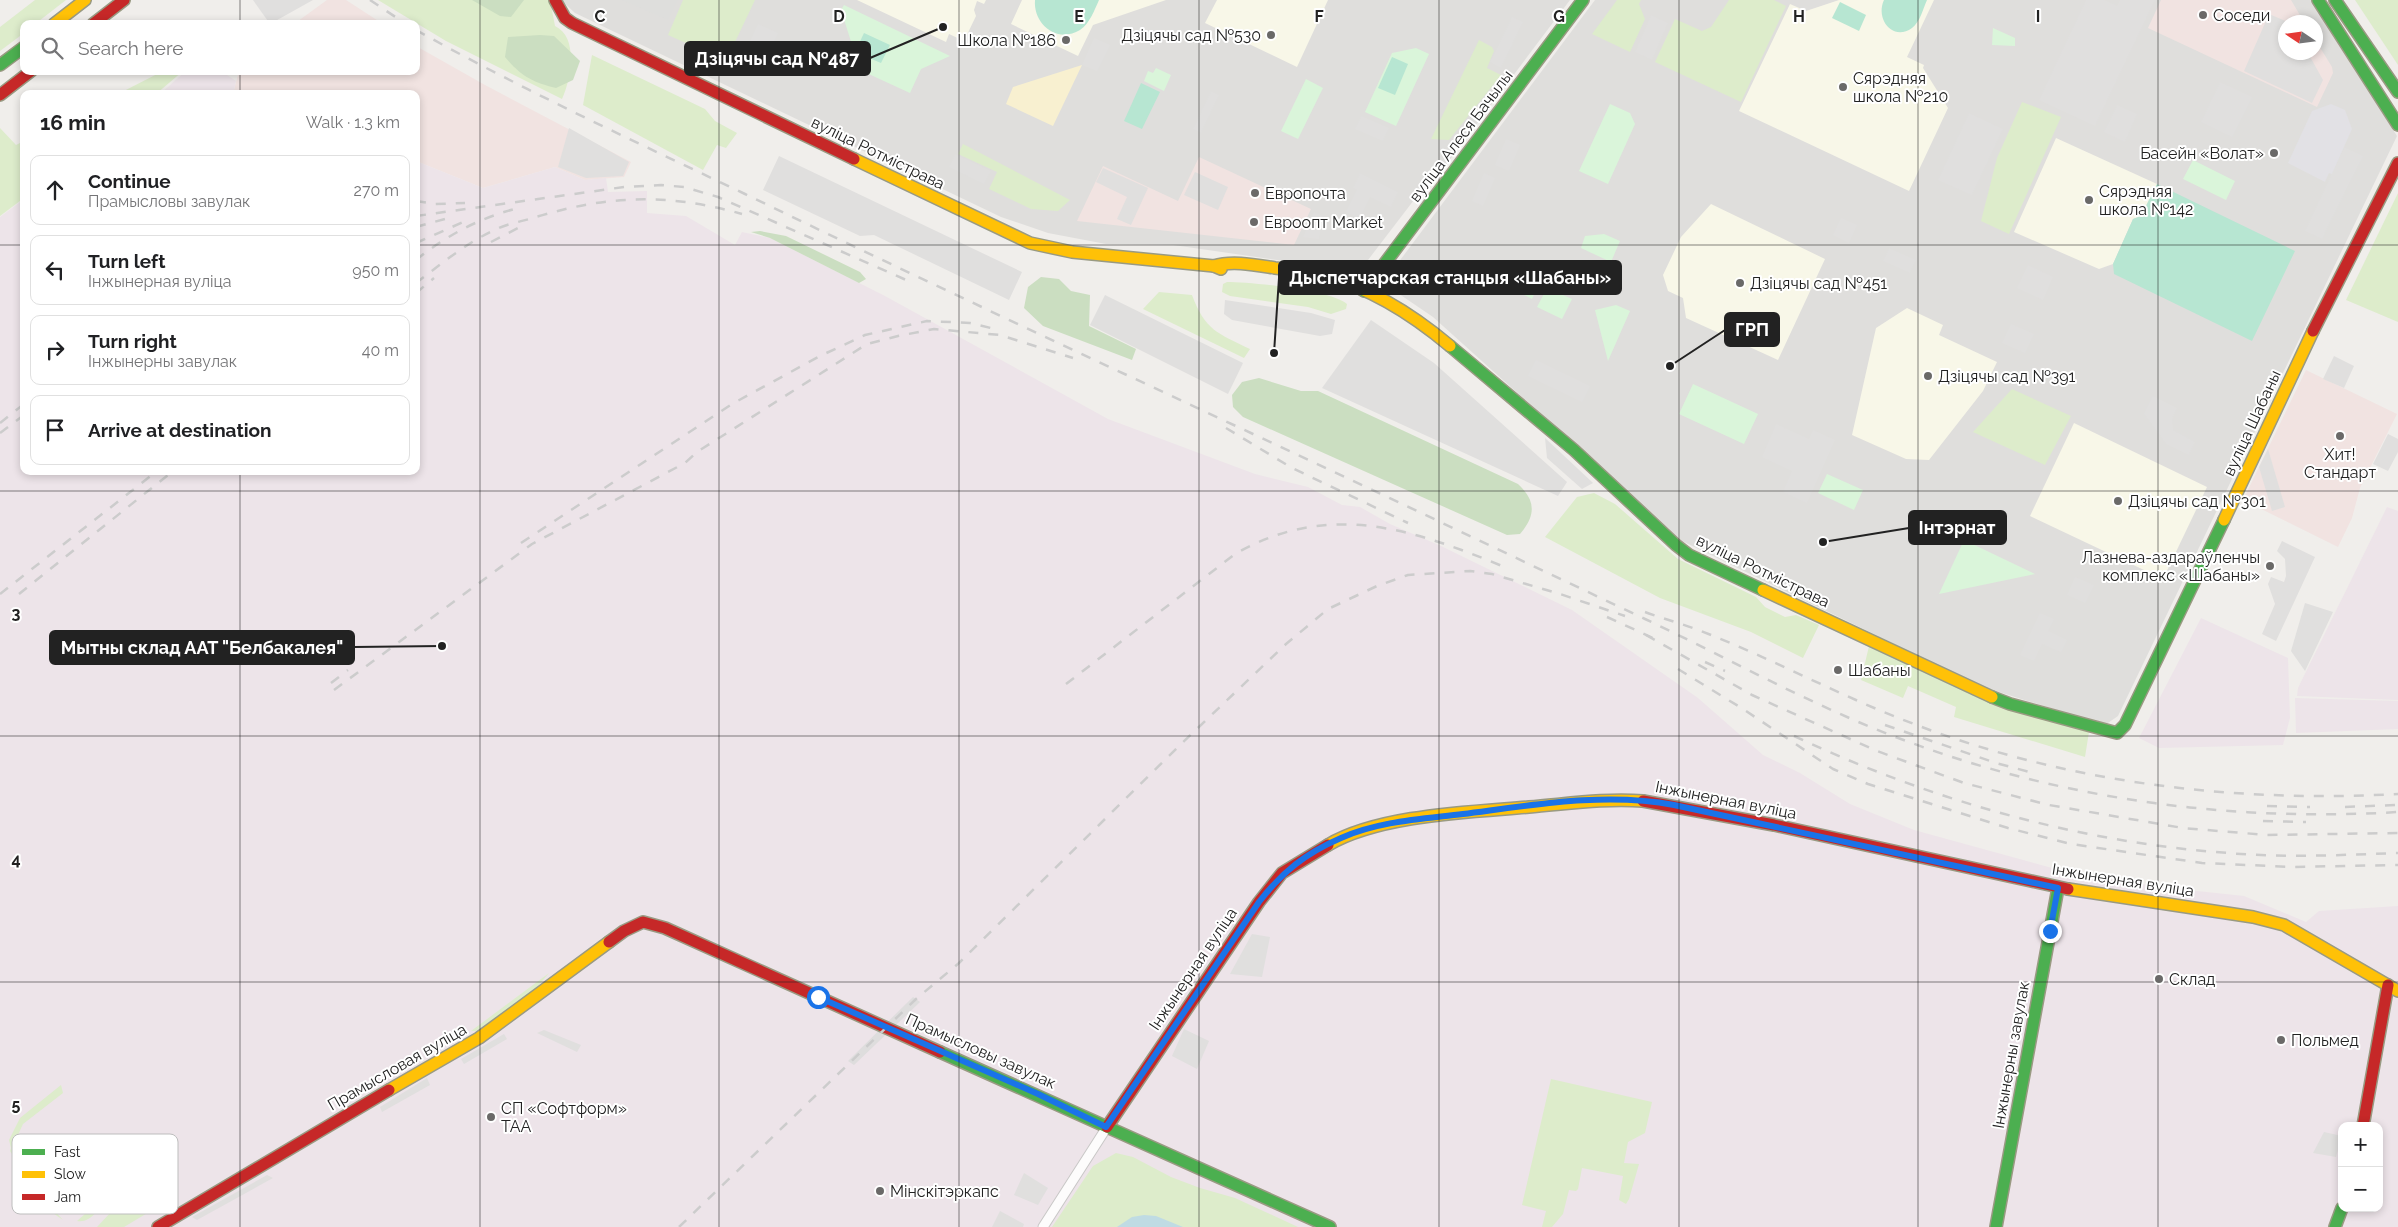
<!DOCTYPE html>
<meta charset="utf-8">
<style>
:root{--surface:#fff;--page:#f2f2f2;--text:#202124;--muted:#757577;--line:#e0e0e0}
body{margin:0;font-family:Raleway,sans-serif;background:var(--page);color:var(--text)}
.controls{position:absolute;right:15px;bottom:15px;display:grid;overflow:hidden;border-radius:10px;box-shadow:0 2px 8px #0003}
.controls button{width:45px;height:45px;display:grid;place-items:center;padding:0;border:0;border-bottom:1px solid var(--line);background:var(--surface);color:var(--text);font:25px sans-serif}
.compass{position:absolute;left:2278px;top:15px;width:45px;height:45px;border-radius:50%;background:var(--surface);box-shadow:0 2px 8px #0003;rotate:283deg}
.stop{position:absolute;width:15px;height:15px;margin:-11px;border:4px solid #1a73e8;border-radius:50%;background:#fff}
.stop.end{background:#1a73e8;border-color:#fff;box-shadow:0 1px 5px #0008}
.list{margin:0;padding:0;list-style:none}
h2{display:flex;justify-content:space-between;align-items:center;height:65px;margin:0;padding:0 20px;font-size:21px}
h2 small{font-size:16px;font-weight:400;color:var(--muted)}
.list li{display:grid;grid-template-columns:32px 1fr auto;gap:15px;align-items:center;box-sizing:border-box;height:70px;margin:0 10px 10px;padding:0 10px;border:1px solid var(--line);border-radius:10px}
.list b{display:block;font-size:19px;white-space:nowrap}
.list p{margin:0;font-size:16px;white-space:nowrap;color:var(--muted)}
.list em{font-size:16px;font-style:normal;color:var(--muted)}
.icon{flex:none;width:28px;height:28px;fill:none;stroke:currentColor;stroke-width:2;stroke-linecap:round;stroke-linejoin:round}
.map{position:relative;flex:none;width:2398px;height:1227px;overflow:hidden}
.search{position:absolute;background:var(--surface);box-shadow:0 2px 8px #0003;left:20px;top:20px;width:400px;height:55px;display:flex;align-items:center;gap:12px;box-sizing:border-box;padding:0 18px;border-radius:10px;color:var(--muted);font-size:19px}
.panel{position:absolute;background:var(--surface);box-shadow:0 2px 8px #0003;left:20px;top:90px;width:400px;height:385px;border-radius:10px}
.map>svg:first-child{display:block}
.residential{fill:#dfdedc;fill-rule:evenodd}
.commercial{fill:#f1e3e1}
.industrial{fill:#ede4e9;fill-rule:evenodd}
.education{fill:#f8f7e8}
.religious{fill:#dededc}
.grass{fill:#ddeccb}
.forest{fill:#cbdec1}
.sand{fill:#f8f0d0}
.park{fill:#daf5da}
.pitch{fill:#b7e6d2}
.parking{fill:#e0dfde}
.plaza{fill:#e2e1e5}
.water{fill:#bfdbe3}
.pier{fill:#dedddd}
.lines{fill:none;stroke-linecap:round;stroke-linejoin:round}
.street-casing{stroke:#c9c8c7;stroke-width:11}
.fast-casing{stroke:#999a82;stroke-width:14}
.slow-casing{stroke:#999a82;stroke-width:14}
.jam-casing{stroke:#999a82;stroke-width:14}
.street{stroke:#fdfcfc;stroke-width:9}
.fast{stroke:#4caf50;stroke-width:11}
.slow{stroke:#ffc107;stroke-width:11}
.jam{stroke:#c62828;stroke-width:11}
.rail{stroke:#ccc;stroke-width:2.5;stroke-dasharray:10 10;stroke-linecap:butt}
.route{stroke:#1a73e8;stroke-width:6}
.grid{fill:none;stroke:#222;stroke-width:1;stroke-opacity:0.55}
.poi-dot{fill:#6a6968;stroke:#fff;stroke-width:2}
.labels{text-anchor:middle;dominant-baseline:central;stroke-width:4;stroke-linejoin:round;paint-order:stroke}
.poi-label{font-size:16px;fill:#222;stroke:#fff;text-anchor:start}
.street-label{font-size:16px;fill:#222;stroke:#fff}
.key{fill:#fff;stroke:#bdbdbd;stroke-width:1}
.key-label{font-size:14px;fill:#222}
.grid-label{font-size:16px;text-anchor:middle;font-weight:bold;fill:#222;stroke:#fff;stroke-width:4;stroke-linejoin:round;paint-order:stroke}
.leader{fill:none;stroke:#222;stroke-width:2}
.callout-dot{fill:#222;stroke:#fff;stroke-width:2}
.callout{fill:#222;stroke:#222;stroke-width:2}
.callout-label{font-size:18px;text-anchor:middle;font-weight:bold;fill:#fff}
</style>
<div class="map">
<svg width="2398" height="1227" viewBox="0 0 2398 1227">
<rect width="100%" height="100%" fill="#f0eeeb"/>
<g class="residential">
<polygon points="561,0 1570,0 1439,174 1417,196 1355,277 1326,267 1173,245 1106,244 1048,233 1001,217 575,13"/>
<path d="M1595,0H2312L2397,136L2118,716L2105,725L1983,687L1682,541L1433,317L1383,283ZM2286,22H2316V52H2286Z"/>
</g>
<g class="commercial">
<polygon points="327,0 346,0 383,24 294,24"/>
<polygon points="2161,0 2291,0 2304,22 2286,22 2286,52 2316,52 2316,41 2332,67 2333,73 2317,107 2148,28"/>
<polygon points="416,46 485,85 631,162 624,177 585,180 555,167 483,188 416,161 416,94 244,94 234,90 239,71 416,71"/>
<polygon points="1199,157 1311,209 1294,245 1077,221 1103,166 1178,201"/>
<polygon points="2306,370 2397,414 2360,488 2352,518 2338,547 2243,500"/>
</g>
<g class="industrial">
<polygon points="186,71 221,71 236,81 234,90 244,94 160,94"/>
<path d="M416,161L483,188L555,167L585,180L606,178L608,192L647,191V213L686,216L735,245L742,232L770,238L885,296L1108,419L1255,474L1308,487L1342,505L1360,507L1390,524L1441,546L1572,610L1698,698L1763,755L1800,773L1850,804L1914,830L2074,874L2169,888L2244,896L2306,922L2319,911L2398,906V1227H0V217L24,199V471H416ZM2342,1126H2379V1208H2342Z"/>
<polygon points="2387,507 2398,511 2398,700 2297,696 2298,688"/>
<polygon points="2201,618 2288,658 2290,718 2283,745 2159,748 2139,738"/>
<polygon points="2295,698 2398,701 2398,729 2296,733"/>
</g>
<g class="education">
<polygon points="857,0 986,0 984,4 977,1 974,10 976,16 964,41 949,34 946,42"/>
<polygon points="1022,0 1166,0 1093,25 1078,56 1011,24"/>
<polygon points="1217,0 1328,0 1297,67 1205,23"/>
<polygon points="1839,0 1934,0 1907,57 1924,65 1923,68 1948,108 1909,191 1739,111 1790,4 1806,11"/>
<polygon points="2056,138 2157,184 2141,216 2133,219 2113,264 2099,269 2014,232"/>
<polygon points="1711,204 1825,259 1778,360 1686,318 1683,298 1668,291 1663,275 1681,237"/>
<polygon points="1907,308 1943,325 1939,335 1997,362 1983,391 1929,460 1906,459 1852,435 1876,328"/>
<polygon points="2074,423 2207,487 2163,579 2030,516"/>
</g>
<polygon class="religious" points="622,0 678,0 668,20"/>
<g class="grass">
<polygon points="35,0 66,0 35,24 24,24 24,33 0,51 0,27"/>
<path d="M378,0H550L555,26C579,37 571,80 562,99L446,41Z"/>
<polygon points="683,0 755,0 726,61 668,35"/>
<polygon points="1617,0 1641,0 1639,4 1645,19 1630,52 1592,34"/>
<polygon points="1729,0 1774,0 1786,6 1741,102 1655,62 1675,19 1702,31 1711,27"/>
<polygon points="2355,0 2398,0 2398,65"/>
<polygon points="1479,40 1492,47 1494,51 1487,68 1501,75 1449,140 1431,139"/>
<polygon points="592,55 705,109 715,121 737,133 726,148 717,145 703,170 583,105"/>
<polygon points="163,71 183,71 156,94 118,94"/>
<polygon points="2022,102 2061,117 2009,234 1981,221 1997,158"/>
<polygon points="0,128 16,145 24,141 24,198 0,216"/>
<polygon points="963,144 1070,200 1058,211 1031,209 989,189 997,172 958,154"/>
<polygon points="2398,193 2398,322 2346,300"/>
<path d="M1227,282C1251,282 1331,290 1347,304L1346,309L1331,314L1308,307L1230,296L1222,292L1223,284Z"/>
<path d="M1159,292L1192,295C1205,330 1217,333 1250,349L1244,358L1143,309Z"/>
<polygon points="2012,389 2071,416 2045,465 1973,432"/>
<polygon points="1594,493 1615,504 1678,559 1756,597 1765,607 1785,617 1796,615 1819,625 1803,658 1751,632 1660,598 1545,537 1577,497"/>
<polygon points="1869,646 2089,732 2085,757 1954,717 1956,707 1908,686 1903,698 1861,680"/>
<polygon points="549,973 533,992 476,1031 471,1031"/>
<polygon points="1551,1079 1652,1102 1645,1133 1628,1142 1624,1163 1639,1164 1629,1199 1626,1204 1619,1200 1623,1176 1582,1168 1578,1189 1576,1191 1569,1190 1563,1214 1552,1227 1542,1227 1546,1211 1522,1205"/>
<polygon points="61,1085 63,1093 23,1124 12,1148 51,1207 63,1220 50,1211 10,1151 11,1148 9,1140 20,1118"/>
<polygon points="1116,1153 1133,1157 1171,1177 1200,1188 1235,1198 1298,1227 1052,1227 1093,1166"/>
<path d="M118,1185L124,1193C118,1194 111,1196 106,1201C97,1209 92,1223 77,1221Z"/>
<polygon points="132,1200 144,1204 149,1212 124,1227 97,1227 112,1211"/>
</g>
<g class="forest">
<polygon points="472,0 524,0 511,17 500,16"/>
<path d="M540,35L554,36L580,61L573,80L556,88C532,82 521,76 505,57L508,37Z"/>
<polygon points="760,231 786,236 860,272 866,279 859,283 770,238 751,232"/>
<polygon points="1041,277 1059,279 1071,291 1090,295 1089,326 1136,349 1132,360 1043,326 1024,308 1028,287"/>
<path d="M1259,378L1301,391H1318L1518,484C1536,501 1536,515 1520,534L1507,535L1243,417L1233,407L1232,395L1242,382Z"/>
</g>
<polygon class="sand" points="1082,65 1053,126 1006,104 1013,87"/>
<g class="park">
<polygon points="844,5 950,56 921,69 910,93 860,70 841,10"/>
<polygon points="1993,28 2015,38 2015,46 1992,45"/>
<polygon points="1416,48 1429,54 1396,126 1365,112 1392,53"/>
<polygon points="1156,68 1171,75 1164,91 1144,81 1148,71 1153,73"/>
<polygon points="1306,79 1323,88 1298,139 1281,131"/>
<polygon points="1610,104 1630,113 1635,124 1608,184 1579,171"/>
<polygon points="2193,160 2235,181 2226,200 2183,179"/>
<polygon points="1604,234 1620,241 1611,262 1581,248 1585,236"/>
<polygon points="1517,265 1542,277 1532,299 1507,286"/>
<polygon points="1547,288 1572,299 1562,319 1537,307"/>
<polygon points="1616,305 1630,311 1608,361 1595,310"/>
<polygon points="1693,384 1758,414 1744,444 1679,414"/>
<polygon points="1827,474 1863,490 1854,510 1818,493"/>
<polygon points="1964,540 2035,574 1939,594"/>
</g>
<g class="pitch">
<path d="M1035,0H1099C1094,11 1090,23 1080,30C1057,44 1033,24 1035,0Z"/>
<path d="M1884,0H1927C1923,9 1920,22 1912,28C1893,42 1875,19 1884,0Z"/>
<polygon points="1840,2 1866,15 1859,31 1832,18"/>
<polygon points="864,33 890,45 881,63 855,52"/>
<polygon points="1392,57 1408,64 1395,95 1378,88"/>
<polygon points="1141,83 1160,92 1142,129 1124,121"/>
<polygon points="2157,184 2295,251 2252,341 2114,274 2113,264 2133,219 2141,216"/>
</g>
<g class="parking">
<polygon points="253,0 313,0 270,24"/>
<polygon points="2086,0 2104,0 2117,6 2120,0 2155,0 2095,126 2039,100"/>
<polygon points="2269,14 2288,22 2286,22 2286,52 2308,53 2323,80 2312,103 2244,71"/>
<polygon points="1651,15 1668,23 1652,60 1635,52"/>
<polygon points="1512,17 1523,22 1501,68 1490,62"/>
<polygon points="758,24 778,33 767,55 748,46"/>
<polygon points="1094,38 1110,45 1097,71 1082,65"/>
<polygon points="2220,82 2252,97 2232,137 2201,122"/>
<polygon points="1211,91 1219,95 1201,133 1193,129"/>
<polygon points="2117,105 2137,114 2125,142 2104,132"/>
<polygon points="1969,113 2003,129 1972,195 1938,180"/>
<polygon points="1361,116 1389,128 1383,141 1355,129"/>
<polygon points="569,128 629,162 623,176 586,178 558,167"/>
<polygon points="1506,139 1520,145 1509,171 1495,165"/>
<polygon points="2344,147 2363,156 2322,239 2305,231"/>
<polygon points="955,154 991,171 984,184 949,167"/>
<polygon points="779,156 1022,272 1009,300 874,235 860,236 763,190"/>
<polygon points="1103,168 1148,188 1131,225 1117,219 1127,197 1096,182"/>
<polygon points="1195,172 1228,187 1218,210 1184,195"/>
<polygon points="1360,173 1398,192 1391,207 1370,197 1359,219 1346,212 1357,190 1353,188"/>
<polygon points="1484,173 1495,178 1483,206 1472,201"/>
<polygon points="1314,212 1323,216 1319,239 1303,237"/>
<polygon points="1841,218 1857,225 1849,243 1833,235"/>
<polygon points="1889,248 1916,260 1910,273 1883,261"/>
<polygon points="2028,265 2053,277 2043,300 2017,288"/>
<polygon points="1105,295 1243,363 1228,394 1090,325"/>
<polygon points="1225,300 1311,313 1335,320 1332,334 1320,336 1232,320 1224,314"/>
<polygon points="1371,320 1434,363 1567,482 1558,496 1322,388"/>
<polygon points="2011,324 2034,334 2025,353 2002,343"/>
<polygon points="2334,356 2354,366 2344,388 2323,379"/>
<polygon points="1536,360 1590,386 1582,402 1528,376"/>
<polygon points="2153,396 2177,408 2172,419 2173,430 2195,442 2189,455 2166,444 2144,414"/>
<polygon points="1776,424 1809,439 1813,430 1835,440 1807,503 1783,492 1792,471 1762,457"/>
<polygon points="2388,434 2398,439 2398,452 2388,471 2373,464"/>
<polygon points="1545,438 1593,483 1582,489 1547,458"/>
<polygon points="2268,449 2285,507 2272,511 2259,467"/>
<polygon points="2282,541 2315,557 2276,641 2262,634 2275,604 2268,584 2271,577 2284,582 2286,576 2285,559 2277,551"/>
<polygon points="2075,577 2094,585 2085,603 2067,595"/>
<polygon points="2305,603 2333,612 2305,671 2291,651"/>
<polygon points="2040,613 2054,619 2048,631 2067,640 2061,652 2042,644 2034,661 2020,655"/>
<polygon points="1252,934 1270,937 1262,977 1230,974"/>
<polygon points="1184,1029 1209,1041 1197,1069 1172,1056"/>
<polygon points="544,1030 581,1045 577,1052 537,1033"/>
<polygon points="504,1034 507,1039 464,1064 461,1059"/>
<polygon points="427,1078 430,1085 382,1112 380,1107"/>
<polygon points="2324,1132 2342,1136 2336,1157 2313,1153"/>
<polygon points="1024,1173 1048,1188 1038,1205 1014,1195"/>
<polygon points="267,1175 273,1178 197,1220 192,1217"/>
<polygon points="1000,1211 1024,1224 1023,1227 992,1227"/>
</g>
<polygon class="plaza" points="2331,104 2345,110 2352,129 2332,174 2329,173 2325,182 2288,163 2312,111"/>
<polygon class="water" points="1144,1215 1156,1216 1183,1227 1117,1227 1132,1217"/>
<polygon class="pier" points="913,997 920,1002 854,1065 848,1061"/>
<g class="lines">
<g class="street-casing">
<polyline id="street" points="1043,1227 1107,1127"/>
</g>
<g class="fast-casing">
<g id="fast">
<polyline points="2318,0 2398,125"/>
<polyline points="2335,0 2398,92"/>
<polyline points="0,65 24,47"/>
<polyline points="1364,291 1583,0"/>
<polyline points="1450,346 1574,450 1676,545 1689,555 1763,590"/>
<polyline points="1992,697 2010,704 2117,733 2125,725 2224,520"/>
<polyline points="940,1052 1330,1227"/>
<polyline points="1996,1227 2058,888"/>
<polyline points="2335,1227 2342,1208"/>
</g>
</g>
<g class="slow-casing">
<g id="slow">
<polyline points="54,24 85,0"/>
<polyline points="854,159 1030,243 1072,252 1214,266 1221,269"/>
<path d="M1214,266C1232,260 1256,265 1275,268C1291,270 1308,271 1324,276C1371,288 1412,314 1450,346"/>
<polyline points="2224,520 2313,331"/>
<polyline points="1763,590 1992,697"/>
<path d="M1328,845C1378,815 1470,812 1529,807C1567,804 1605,798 1643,801"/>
<polyline points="2068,889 2253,917 2284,925 2398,991"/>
<polyline points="389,1090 479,1038 609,942"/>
</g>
</g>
<g class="jam-casing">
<g id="jam">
<polyline points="555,0 565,18 572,23 854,159"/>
<polyline points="93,24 124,0"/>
<polyline points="0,95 31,71"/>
<polyline points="2313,331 2398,163"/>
<polyline points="1643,801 1774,825 2068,889"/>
<polyline points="609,942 624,931 643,922 665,928 940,1052"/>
<polyline points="2363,1126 2388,985"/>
<polyline points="1107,1127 1259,902 1282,873 1328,845"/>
<polyline points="158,1227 389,1090"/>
</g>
</g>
<use href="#street" class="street"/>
<use href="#fast" class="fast"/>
<use href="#slow" class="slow"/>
<use href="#jam" class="jam"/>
<g class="rail">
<polyline points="370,0 406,24"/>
<path d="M416,30C523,90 634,141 745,194C914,276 1084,355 1253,434C1384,495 1514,557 1645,619C1732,660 1818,709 1909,742C2066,800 2232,822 2398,812"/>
<polyline points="416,201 435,204 465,203"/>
<polyline points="416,216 624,187 661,185 684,187 718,197 913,283"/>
<polyline points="416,227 452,217"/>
<polyline points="491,242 520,227"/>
<polyline points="416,243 470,219"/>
<path d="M416,260C447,235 481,217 519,208"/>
<path d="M416,283C441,264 470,240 499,228C510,223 524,221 536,217C609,195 668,193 742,214"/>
<polyline points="416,293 434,278"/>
<polyline points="0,423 24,404"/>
<polyline points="1226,428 1292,468 1408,523"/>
<polyline points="0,433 24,415"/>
<polyline points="521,543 732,404 820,356 865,335 927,321 970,323 995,329"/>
<polyline points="0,594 157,471"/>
<polyline points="19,594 173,471"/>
<path d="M1645,612C1664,619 1683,624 1701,631C1773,659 1842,697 1914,724C2067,783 2235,803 2398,794"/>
<polyline points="1607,617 1653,638"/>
<polyline points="1646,635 1752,695 1877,751 1964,783 2049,805 2183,828 2267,835 2398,833"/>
<polyline points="1705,662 1725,671"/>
<polyline points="1678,669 1743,709 1833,769 1868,784 2008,828 2071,844 2202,863 2292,867 2398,865"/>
<polyline points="331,683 348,670"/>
<path d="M1066,684L1235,554C1328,501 1410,528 1502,566"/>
<polyline points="334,690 532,544 685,463 697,452 867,344 898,336 934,329 1000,335 1073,358"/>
<polyline points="1885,725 1996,763 2037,774"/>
<path d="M1794,736C1931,800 2077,842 2228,853C2285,858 2342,855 2398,853"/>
<polyline points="2267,806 2310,807"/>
<polyline points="2345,807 2398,805"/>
<polyline points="2263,821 2306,822"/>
<polyline points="679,1227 916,999 959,963 1181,744 1286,644 1328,609 1377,586 1408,575 1470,571 1492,574 1560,594 1625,616"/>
</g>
</g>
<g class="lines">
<path class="route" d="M818,997L1038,1094L1106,1127L1259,902C1282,872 1306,853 1341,838C1379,821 1423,819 1463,814C1533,805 1605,792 1674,805L2058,888L2050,931"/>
</g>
<path class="grid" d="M240,0V24M480,0V1227M719,0V1227M959,0V1227M1199,0V1227M1439,0V1227M1679,0V1227M1918,0V1227M2158,0V1227M240,71V94M0,245H24M416,245H2398M240,471V1227M0,491H2398M0,736H2398M0,982H2398"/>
<g class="poi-dot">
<circle cx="2203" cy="15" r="5"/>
<circle cx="1271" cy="35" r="5"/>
<circle cx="1066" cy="40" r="5"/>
<circle cx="1843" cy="87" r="5"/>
<circle cx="2274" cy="153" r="5"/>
<circle cx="1255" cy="193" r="5"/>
<circle cx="2089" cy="200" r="5"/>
<circle cx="1254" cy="222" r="5"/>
<circle cx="1740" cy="283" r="5"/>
<circle cx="1928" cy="376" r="5"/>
<circle cx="2340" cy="436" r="5"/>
<circle cx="2118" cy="501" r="5"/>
<circle cx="2270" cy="566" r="5"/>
<circle cx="1838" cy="670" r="5"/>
<circle cx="2159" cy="979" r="5"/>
<circle cx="2281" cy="1040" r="5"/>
<circle cx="491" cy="1117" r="5"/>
<circle cx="880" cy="1191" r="5"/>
</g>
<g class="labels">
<g class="poi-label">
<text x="2213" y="15">Соседи</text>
<text x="1261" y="35" text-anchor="end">Дзіцячы сад №530</text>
<text x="1056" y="40" text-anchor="end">Школа №186</text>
<text x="1853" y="78">Сярэдняя<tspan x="1853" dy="18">школа №210</tspan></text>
<text x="2264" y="153" text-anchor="end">Басейн «Волат»</text>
<text x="2099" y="191">Сярэдняя<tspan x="2099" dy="18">школа №142</tspan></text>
<text x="1265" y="193">Европочта</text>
<text x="1264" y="222">Евроопт Market</text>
<text x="1750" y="283">Дзіцячы сад №451</text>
<text x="1938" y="376">Дзіцячы сад №391</text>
<text x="2340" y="454" text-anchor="middle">Хит!<tspan x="2340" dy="18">Стандарт</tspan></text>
<text x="2128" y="501">Дзіцячы сад №301</text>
<text x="2260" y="557" text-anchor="end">Лазнева-аздараўленчы<tspan x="2260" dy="18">комплекс «Шабаны»</tspan></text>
<text x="1848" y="670">Шабаны</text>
<text x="2169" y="979">Склад</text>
<text x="2291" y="1040">Польмед</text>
<text x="501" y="1108">СП «Софтформ»<tspan x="501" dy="18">ТАА</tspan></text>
<text x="890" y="1191">Мінскітэркапс</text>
</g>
<g class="street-label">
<text transform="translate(1461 136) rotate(-53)">вуліца Алеся Бачылы</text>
<text transform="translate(878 153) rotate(26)">вуліца Ротмістрава</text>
<text transform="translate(2252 423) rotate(-65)">вуліца Шабаны</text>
<text transform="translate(1763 571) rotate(26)">вуліца Ротмістрава</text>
<text transform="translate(1726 800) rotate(11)">Інжынерная вуліца</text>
<text transform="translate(2123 880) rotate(9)">Інжынерная вуліца</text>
<text transform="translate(1193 969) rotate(-56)">Інжынерная вуліца</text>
<text transform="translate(981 1051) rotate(24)">Прамысловы завулак</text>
<text transform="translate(2011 1055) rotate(-80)">Інжынерны завулак</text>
<text transform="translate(397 1067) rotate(-30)">Прамысловая вуліца</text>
</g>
</g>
<rect x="12" y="1134" width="166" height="80" rx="8" class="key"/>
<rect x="22" y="1149" width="23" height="6" fill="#4caf50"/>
<rect x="22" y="1171" width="23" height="7" fill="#ffc107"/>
<rect x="22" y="1194" width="23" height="6" fill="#c62828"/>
<g class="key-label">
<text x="54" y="1157">Fast</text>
<text x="54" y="1179">Slow</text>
<text x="54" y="1202">Jam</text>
</g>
<g class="grid-label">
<text x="600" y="22">C</text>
<text x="839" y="22">D</text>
<text x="1079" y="22">E</text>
<text x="1319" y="22">F</text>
<text x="1559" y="22">G</text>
<text x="1799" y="22">H</text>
<text x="2038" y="22">I</text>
<text x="16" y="619">3</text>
<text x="16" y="865">4</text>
<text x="16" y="1110">5</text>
</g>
<path class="leader" d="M943 27L870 58M1274 353L1279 278M1670 366L1725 330M1823 542L1909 528M442 646L354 647"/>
<g class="callout-dot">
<circle cx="943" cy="27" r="5"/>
<circle cx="1274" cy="353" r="5"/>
<circle cx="1670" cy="366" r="5"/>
<circle cx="1823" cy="542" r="5"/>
<circle cx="442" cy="646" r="5"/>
</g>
<g class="callout">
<rect x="685" y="42" width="185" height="33" rx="5"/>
<rect x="1279" y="261" width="342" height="33" rx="5"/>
<rect x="1725" y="313" width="54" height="33" rx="5"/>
<rect x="1909" y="511" width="97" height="33" rx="5"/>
<rect x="50" y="631" width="304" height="33" rx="5"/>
</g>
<g class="callout-label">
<text x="777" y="65">Дзіцячы сад №487</text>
<text x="1450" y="284">Дыспетчарская станцыя «Шабаны»</text>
<text x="1752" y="336">ГРП</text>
<text x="1957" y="534">Інтэрнат</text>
<text x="202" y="654">Мытны склад ААТ "Белбакалея"</text>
</g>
</svg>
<div class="controls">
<button>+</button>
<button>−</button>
</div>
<svg class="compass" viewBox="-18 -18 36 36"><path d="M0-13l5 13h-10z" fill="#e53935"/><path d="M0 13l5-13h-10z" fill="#757577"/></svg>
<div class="stop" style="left:818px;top:997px"></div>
<div class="stop end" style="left:2050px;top:931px"></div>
<div class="search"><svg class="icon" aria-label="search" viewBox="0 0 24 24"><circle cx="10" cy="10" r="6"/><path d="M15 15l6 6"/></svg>Search here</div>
<section class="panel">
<h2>16 min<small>Walk · 1.3 km</small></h2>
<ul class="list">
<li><svg class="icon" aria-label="ahead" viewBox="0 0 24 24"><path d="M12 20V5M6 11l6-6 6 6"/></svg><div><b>Continue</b><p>Прамысловы завулак</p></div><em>270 m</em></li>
<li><svg class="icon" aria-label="left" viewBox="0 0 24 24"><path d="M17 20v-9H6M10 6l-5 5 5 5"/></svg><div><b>Turn left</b><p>Інжынерная вуліца</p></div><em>950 m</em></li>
<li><svg class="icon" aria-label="right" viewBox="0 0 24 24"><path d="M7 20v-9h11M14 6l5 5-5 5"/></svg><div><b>Turn right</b><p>Інжынерны завулак</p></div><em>40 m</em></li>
<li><svg class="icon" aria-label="arrive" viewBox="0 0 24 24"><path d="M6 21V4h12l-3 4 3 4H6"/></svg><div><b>Arrive at destination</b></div></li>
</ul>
</section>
</div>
